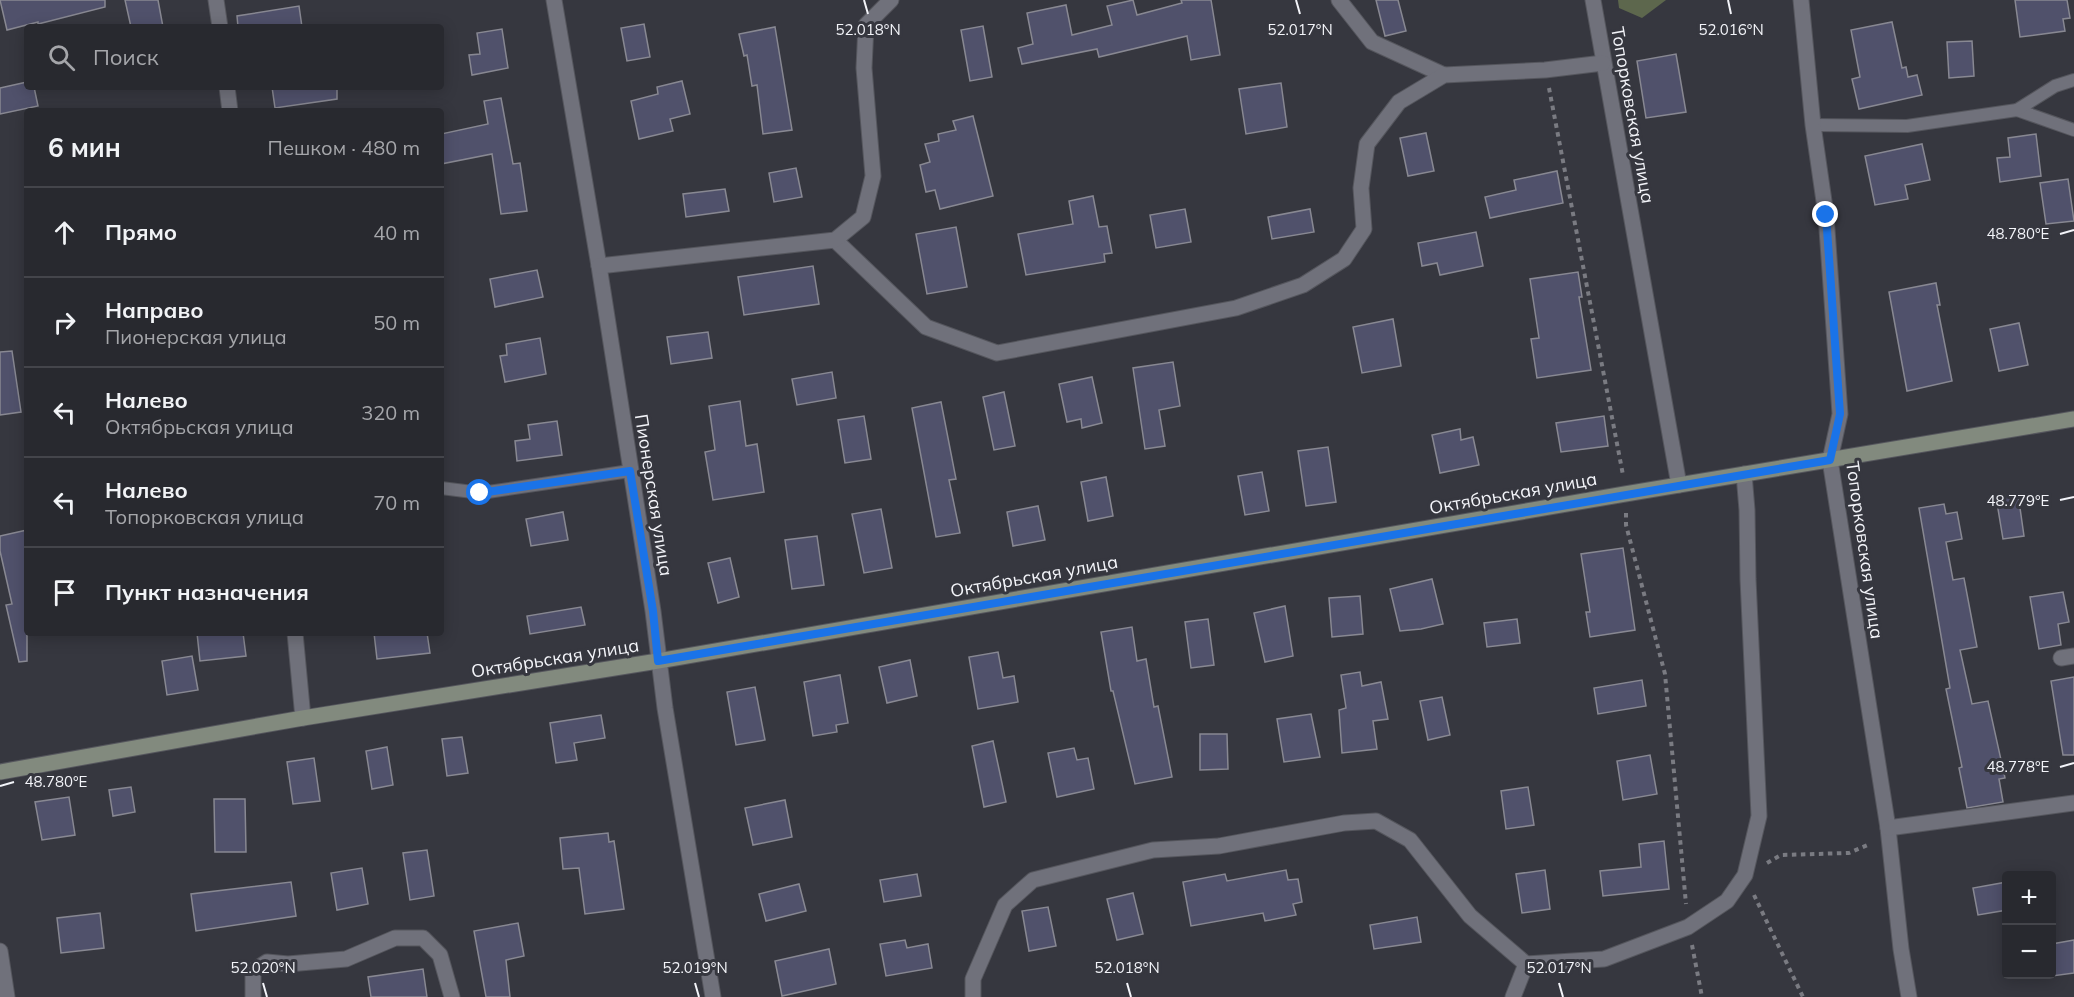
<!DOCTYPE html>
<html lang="ru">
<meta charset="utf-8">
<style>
:root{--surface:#28292f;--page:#34353b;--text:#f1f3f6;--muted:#a5a6aa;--line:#44454b}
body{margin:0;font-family:Mulish,sans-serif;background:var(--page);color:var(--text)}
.controls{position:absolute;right:18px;bottom:18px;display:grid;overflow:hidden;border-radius:6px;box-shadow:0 3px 15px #0003}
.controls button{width:54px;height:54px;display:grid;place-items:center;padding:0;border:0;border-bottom:2px solid var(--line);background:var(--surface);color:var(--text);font:30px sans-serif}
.stop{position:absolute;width:18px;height:18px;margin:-14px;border:4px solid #1a73e8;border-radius:50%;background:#fff}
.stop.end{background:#1a73e8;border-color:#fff;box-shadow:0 2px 6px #0008}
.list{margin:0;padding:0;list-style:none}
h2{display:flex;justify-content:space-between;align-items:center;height:78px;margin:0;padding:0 24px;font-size:26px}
h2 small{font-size:20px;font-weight:400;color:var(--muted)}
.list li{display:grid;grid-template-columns:39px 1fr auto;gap:18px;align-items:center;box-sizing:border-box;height:90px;padding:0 24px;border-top:2px solid var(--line)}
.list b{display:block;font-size:22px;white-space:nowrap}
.list p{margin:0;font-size:20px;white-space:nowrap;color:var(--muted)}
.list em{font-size:20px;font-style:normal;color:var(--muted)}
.icon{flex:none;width:33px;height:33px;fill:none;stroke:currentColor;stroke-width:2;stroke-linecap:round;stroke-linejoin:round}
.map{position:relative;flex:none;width:2074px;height:997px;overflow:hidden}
.search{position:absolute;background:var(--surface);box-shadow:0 3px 15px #0003;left:24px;top:24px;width:420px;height:66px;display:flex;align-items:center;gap:15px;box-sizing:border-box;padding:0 21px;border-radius:6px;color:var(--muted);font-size:22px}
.panel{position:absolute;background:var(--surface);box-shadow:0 3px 15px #0003;left:24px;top:108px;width:420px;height:528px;border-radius:6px}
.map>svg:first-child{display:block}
.forest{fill:#5d674d}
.building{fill:#50516b;stroke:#888892;stroke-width:1.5}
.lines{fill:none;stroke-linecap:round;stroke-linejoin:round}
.lane-casing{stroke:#55565d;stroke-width:14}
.street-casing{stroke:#55565d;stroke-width:17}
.secondary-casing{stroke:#55565d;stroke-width:17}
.path{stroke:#7a7b82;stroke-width:4;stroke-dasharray:4.5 4.5;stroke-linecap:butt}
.lane{stroke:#70717b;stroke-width:12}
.street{stroke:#70717b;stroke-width:15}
.secondary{stroke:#828a7e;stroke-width:15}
.route{stroke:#1a73e8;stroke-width:8}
.ticks{fill:none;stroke:#f3f4f9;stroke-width:2}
.labels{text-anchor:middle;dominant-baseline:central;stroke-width:6;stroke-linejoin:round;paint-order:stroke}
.street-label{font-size:18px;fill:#f3f4f9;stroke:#36373f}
.ticks-label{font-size:15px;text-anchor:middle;fill:#f3f4f9;stroke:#36373f;stroke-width:6;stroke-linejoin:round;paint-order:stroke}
</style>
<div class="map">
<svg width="2074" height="997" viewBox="0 0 2074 997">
<rect width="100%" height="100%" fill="#36373f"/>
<polygon class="forest" points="1618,0 1666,0 1642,18 1619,8"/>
<g class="building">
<polygon points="0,0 105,0 105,7 38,24 38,22 7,30"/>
<polygon points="125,0 158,0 163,27 131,27"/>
<polygon points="1133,0 1137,15 1182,3 1181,0 1211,0 1220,55 1191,60 1187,36 1099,57 1097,49 1022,64 1018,48 1033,44 1027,13 1066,5 1072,35 1112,25 1107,6"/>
<polygon points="1376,0 1398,0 1406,31 1385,36"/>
<polygon points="2015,0 2067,0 2070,18 2063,19 2065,31 2020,37"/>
<polygon points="299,6 302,27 238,27 237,16"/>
<polygon points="1892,22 1902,68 1906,67 1908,77 1917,75 1922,95 1859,109 1852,79 1860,77 1851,30"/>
<polygon points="644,24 650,57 627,61 621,28"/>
<polygon points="983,26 992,77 970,81 961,30"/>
<polygon points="775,27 792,130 763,134 757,85 752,86 747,55 744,56 739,34"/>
<polygon points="502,29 508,68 472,75 469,55 480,54 477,33"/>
<polygon points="1972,41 1974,76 1949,78 1947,42"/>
<polygon points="1676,54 1686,112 1646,118 1637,61"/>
<polygon points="682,81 690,114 670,119 673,131 639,139 631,101 658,94 657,87"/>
<polygon points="27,82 27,87 34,87 38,106 0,114 0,88"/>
<polygon points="1281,83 1287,127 1246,134 1239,89"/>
<polygon points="272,87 337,87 337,99 275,108"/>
<polygon points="501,98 513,164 520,163 527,211 501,214 492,154 441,164 441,134 488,124 484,101"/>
<polygon points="973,116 993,196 940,209 935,190 926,192 920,165 930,162 925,144 939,141 938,134 956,130 953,121"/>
<polygon points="1426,133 1434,171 1408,176 1400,138"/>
<polygon points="2036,134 2041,176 2000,182 1997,158 2010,157 2008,138"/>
<polygon points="1922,144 1930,180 1905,185 1908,199 1875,205 1865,156"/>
<polygon points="796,168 802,197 774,202 769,173"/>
<polygon points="1557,171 1563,203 1490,218 1485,197 1516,190 1514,180"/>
<polygon points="2068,179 2074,221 2046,224 2040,183"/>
<polygon points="725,189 729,211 686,217 683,194"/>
<polygon points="1093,196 1099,227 1107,226 1112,253 1104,254 1105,262 1026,275 1018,234 1073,224 1069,201"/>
<polygon points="1185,209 1191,242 1156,248 1150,215"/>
<polygon points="1310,209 1314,232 1272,239 1268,217"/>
<polygon points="956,227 967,287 927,294 916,234"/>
<polygon points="1476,232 1483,266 1440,275 1437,263 1422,266 1418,243"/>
<polygon points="813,266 819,304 744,315 738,277"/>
<polygon points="537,270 543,297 495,307 490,279"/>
<polygon points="1578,272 1582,297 1579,297 1591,370 1537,378 1531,339 1539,338 1530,279"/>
<polygon points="1936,283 1940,305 1937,305 1952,381 1907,391 1889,292"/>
<polygon points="1393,319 1401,366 1362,373 1353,327"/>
<polygon points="2019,323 2028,365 1999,371 1990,329"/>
<polygon points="708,332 712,358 671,364 667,337"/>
<polygon points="540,338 546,374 505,382 500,356 507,355 506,344"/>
<polygon points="12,351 21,412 0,415 0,352"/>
<polygon points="1173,362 1180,406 1159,410 1165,446 1145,449 1133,368"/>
<polygon points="832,372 836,398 797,405 792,379"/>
<polygon points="1092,377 1102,423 1082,428 1081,419 1067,422 1059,384"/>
<polygon points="1004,392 1015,446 994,450 983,397"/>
<polygon points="740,401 746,446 757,444 764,492 713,500 705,452 715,450 709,406"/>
<polygon points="941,402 956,479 949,480 960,533 936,537 912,408"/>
<polygon points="864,416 871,459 845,463 838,420"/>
<polygon points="1604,416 1608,446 1561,452 1556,423"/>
<polygon points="557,421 562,455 517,461 515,441 530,439 528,425"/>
<polygon points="1460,429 1461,440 1473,437 1479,465 1440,473 1432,435"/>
<polygon points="1328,447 1336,502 1306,506 1298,451"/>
<polygon points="1262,472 1269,511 1245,515 1238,476"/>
<polygon points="1106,477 1113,516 1088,521 1081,482"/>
<polygon points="2018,494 2024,536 2003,539 1996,497"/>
<polygon points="1944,504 1946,514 1957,512 1962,539 1946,542 1953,580 1964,578 1977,647 1960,650 1972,704 1988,701 2005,778 1999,779 2003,802 1967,808 1959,768 1962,767 1946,689 1950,688 1919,508"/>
<polygon points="1038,506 1045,540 1013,546 1007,512"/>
<polygon points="881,509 892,568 864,573 852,514"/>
<polygon points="563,512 568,540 531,546 526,519"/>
<polygon points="27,530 27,661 19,662 6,605 12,604 0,551 0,536"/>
<polygon points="817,536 824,585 792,589 785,540"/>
<polygon points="1623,548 1635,630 1590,637 1586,612 1590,612 1581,554"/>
<polygon points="730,558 739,597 718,603 708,563"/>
<polygon points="1432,579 1443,624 1421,629 1400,631 1390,589"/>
<polygon points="2063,592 2069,622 2058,624 2061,645 2039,649 2030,597"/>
<polygon points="1360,596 1363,634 1332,637 1329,598"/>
<polygon points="1285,606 1293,656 1265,662 1254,613"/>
<polygon points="581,607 585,625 530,634 527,616"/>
<polygon points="1208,619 1214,665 1191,668 1185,622"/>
<polygon points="1517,619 1520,643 1487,647 1484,623"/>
<polygon points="1132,627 1137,661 1146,659 1154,707 1158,706 1172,777 1135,784 1113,691 1111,691 1101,632"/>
<polygon points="197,633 243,633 246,656 200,661"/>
<polygon points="374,633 427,633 430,653 377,659"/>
<polygon points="998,652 1003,678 1014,676 1018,702 978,709 969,657"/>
<polygon points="192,656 198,690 167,695 162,661"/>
<polygon points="910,660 917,696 887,703 879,667"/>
<polygon points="1360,672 1362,686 1381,682 1388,719 1373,721 1377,749 1342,753 1339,710 1346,708 1341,675"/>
<polygon points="840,675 848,723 836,725 837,732 813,736 804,682"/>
<polygon points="2074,677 2074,755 2063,755 2051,681"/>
<polygon points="1642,680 1646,706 1598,714 1594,688"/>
<polygon points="755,687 765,740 736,745 727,692"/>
<polygon points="1442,697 1450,735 1428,740 1420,701"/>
<polygon points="1311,714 1320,757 1284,762 1277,719"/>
<polygon points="601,715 605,738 574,743 577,760 556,763 550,723"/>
<polygon points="1200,734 1227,734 1228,769 1200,770"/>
<polygon points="462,737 468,773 447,776 442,739"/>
<polygon points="993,741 1006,802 984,807 972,746"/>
<polygon points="387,747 393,785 372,789 366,751"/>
<polygon points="1074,748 1077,760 1088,758 1094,789 1057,797 1048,753"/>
<polygon points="1650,755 1657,794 1623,800 1617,761"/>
<polygon points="314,758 320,801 293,804 287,762"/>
<polygon points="131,787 135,812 113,816 109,790"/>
<polygon points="1528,787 1534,825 1506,829 1501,791"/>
<polygon points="69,797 75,835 42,840 35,802"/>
<polygon points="214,799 245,799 246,852 215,852"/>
<polygon points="785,800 792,837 753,845 745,808"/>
<polygon points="608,833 609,842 614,841 624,909 585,914 579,868 563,869 560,838"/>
<polygon points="1664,841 1669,889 1603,896 1600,871 1641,867 1639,844"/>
<polygon points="427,850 434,896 410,900 403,853"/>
<polygon points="362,868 368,904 337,910 331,873"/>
<polygon points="1286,870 1288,880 1298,879 1302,902 1293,904 1296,915 1265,921 1263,913 1191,926 1183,882 1225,874 1227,881"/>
<polygon points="1545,870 1550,909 1522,913 1516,874"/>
<polygon points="917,874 921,896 884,902 880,880"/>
<polygon points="291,882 296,916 196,931 191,894"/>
<polygon points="2007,882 2007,910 1978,915 1973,888"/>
<polygon points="799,884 806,911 766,921 759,894"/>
<polygon points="1133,893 1143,934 1117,940 1107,899"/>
<polygon points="1048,907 1056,946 1029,951 1022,911"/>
<polygon points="100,913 104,948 61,953 57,918"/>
<polygon points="1417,917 1421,942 1374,949 1370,925"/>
<polygon points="518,923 524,956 506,960 510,997 486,997 474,931"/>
<polygon points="905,940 907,948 928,944 932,968 886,976 880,944"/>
<polygon points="2074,940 2074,973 2052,976 2052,944"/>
<polygon points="829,949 836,984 782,996 775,961"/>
<polygon points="423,969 427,997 371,997 368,977"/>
</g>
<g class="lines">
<g class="lane-casing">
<g id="lane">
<polyline points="2017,110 2074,130"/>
<polyline points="1813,125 1907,126 2017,110 2055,86 2074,80"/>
<polyline points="441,488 481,493 630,471"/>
</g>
</g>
<g class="street-casing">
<g id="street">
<polyline points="216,0 220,27"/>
<polyline points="554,0 599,266 653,611 665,708 713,997"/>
<polyline points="1339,0 1372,42 1444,75"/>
<polyline points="1593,0 1679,485"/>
<polyline points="1801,0 1813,125 1826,215 1840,414 1830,460 1888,828 1901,949 1909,997"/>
<polyline points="227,87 230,111"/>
<polyline points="835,240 926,327 997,353 1236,308 1303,285 1344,259 1364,229 1361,188 1367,144 1399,102 1444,75 1545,70 1603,63"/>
<polyline points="599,266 835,240 863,217 873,176 864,68 866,25 891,0"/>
<polyline points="295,633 303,718"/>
<polyline points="2061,658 2074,656"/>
<polyline points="1888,828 2074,803"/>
<polyline points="0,951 7,997"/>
<polyline points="253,997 253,971 267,962 288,964 346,959 395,938 423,938 440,955 452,997"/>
<polyline points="973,997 973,979 1005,905 1033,880 1153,850 1219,846 1344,823 1376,821 1410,840 1470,916 1526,964 1604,959 1688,927 1727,901 1745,875 1759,816 1748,579 1747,510 1744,474"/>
<polyline points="1513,997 1526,964"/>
</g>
</g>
<g class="secondary-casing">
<polyline id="secondary" points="0,772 303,718 658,661 1625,494 2074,419"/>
</g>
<g class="path">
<polyline points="1549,88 1623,475"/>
<polyline points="1626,513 1626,525 1665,674 1686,904"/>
<polyline points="1767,863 1781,855 1849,853 1870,844"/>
<polyline points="1754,895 1803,997"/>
<polyline points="1692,945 1702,997"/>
</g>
<use href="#lane" class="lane"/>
<use href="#street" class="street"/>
<use href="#secondary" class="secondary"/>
</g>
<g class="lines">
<polyline class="route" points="480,493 630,471 653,611 658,661 1830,460 1840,414 1826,215"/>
</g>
<path class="ticks" d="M864,0L868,14M1296,0L1300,14M1728,0L1731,14M2060,234L2074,230M2060,500L2074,497M2060,767L2074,763M0,786L14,782M263,983L267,997M695,983L699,997M1127,983L1131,997M1559,983L1563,997"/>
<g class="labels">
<g class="street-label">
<text transform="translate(1633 115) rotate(80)">Топорковская улица</text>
<text transform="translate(1513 493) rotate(-10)">Октябрьская улица</text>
<text transform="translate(654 495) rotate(81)">Пионерская улица</text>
<text transform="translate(1865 550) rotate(82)">Топорковская улица</text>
<text transform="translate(1034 576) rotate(-10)">Октябрьская улица</text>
<text transform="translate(555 658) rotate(-9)">Октябрьская улица</text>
</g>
</g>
<g class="ticks-label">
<text x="868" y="35">52.018°N</text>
<text x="1300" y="35">52.017°N</text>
<text x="1731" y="35">52.016°N</text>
<text x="2018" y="239">48.780°E</text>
<text x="2018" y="506">48.779°E</text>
<text x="2018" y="772">48.778°E</text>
<text x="56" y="787">48.780°E</text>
<text x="263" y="973">52.020°N</text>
<text x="695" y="973">52.019°N</text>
<text x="1127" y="973">52.018°N</text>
<text x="1559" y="973">52.017°N</text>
</g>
</svg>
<div class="controls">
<button>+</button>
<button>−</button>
</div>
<div class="stop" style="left:480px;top:493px"></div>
<div class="stop end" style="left:1826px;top:215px"></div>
<div class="search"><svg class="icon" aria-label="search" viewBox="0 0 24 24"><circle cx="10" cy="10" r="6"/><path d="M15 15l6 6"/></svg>Поиск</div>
<section class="panel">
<h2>6 мин<small>Пешком · 480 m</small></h2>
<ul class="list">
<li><svg class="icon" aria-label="ahead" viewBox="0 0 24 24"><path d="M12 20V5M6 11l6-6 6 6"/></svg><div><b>Прямо</b></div><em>40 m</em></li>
<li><svg class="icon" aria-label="right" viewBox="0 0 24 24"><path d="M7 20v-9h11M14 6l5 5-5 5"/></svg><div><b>Направо</b><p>Пионерская улица</p></div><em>50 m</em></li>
<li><svg class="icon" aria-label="left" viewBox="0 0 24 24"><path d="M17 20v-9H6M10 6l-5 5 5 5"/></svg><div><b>Налево</b><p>Октябрьская улица</p></div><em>320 m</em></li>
<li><svg class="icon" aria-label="left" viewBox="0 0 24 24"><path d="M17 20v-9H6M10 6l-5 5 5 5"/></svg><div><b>Налево</b><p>Топорковская улица</p></div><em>70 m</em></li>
<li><svg class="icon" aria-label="arrive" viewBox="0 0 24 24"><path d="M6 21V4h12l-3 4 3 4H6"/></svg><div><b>Пункт назначения</b></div></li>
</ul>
</section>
</div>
